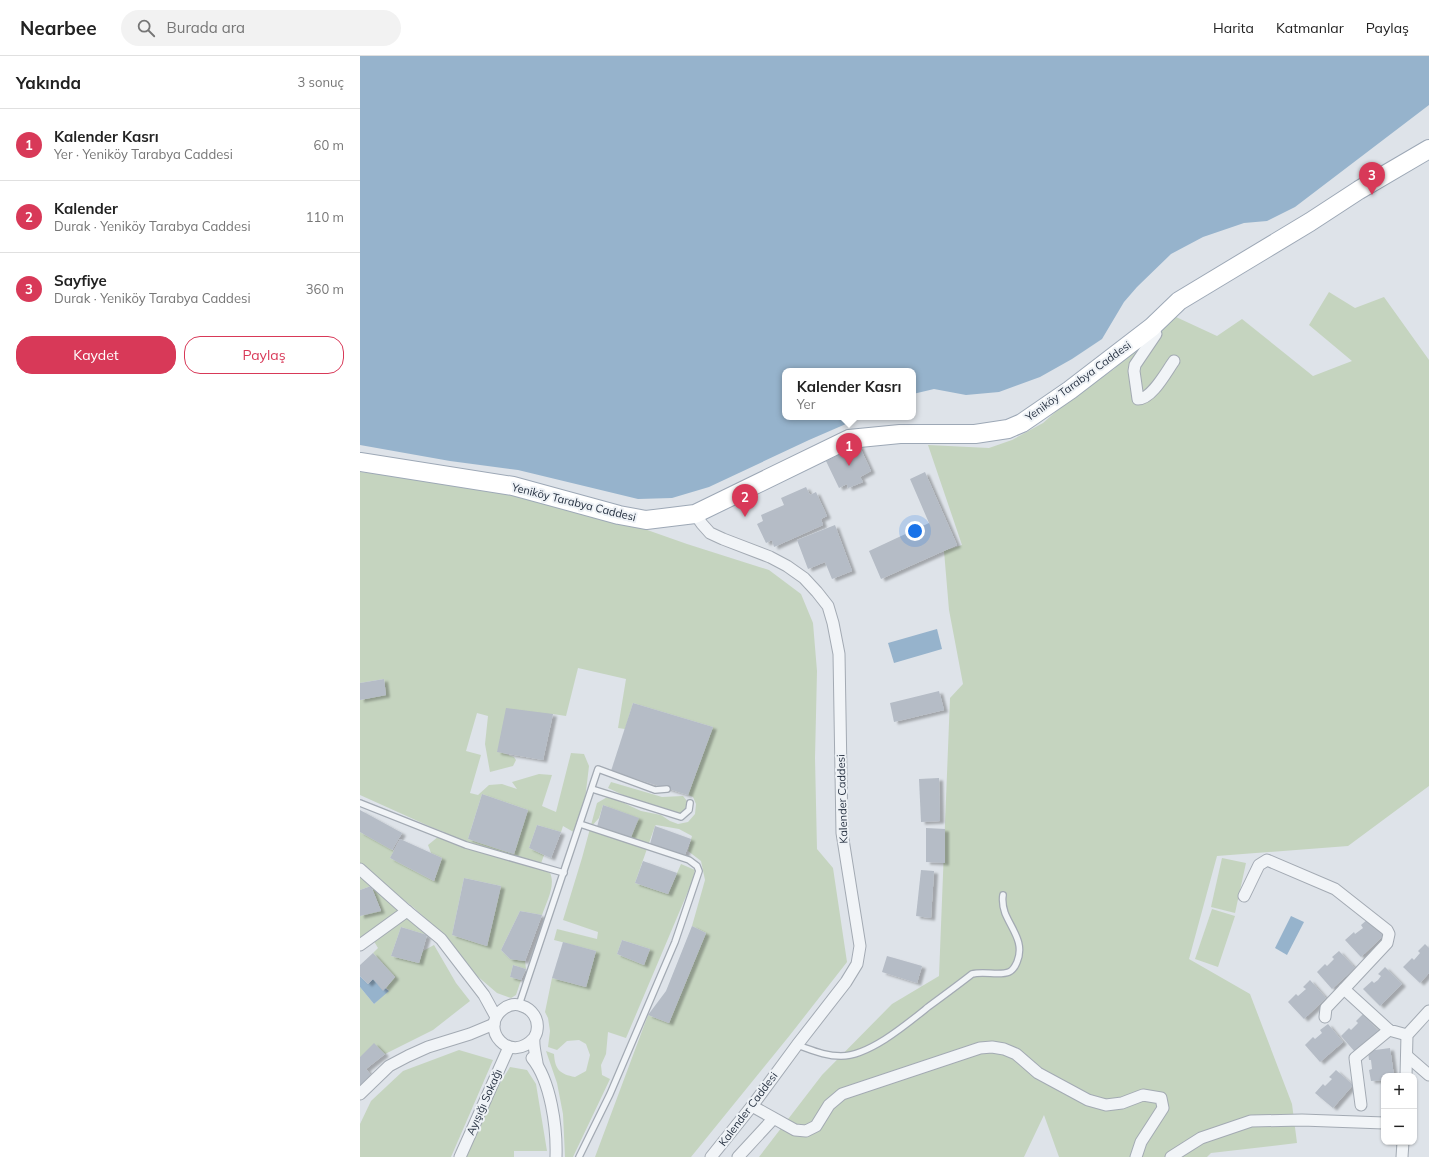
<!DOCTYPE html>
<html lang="tr">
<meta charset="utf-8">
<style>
:root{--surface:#fff;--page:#f2f2f2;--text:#222;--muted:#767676;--line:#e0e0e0;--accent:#d83958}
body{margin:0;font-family:Mulish,sans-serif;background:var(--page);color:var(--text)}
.controls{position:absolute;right:12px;bottom:12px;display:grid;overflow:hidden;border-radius:8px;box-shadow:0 1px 3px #0004}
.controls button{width:36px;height:36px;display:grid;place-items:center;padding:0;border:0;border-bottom:1px solid var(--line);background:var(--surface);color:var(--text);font:20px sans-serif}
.you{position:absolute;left:555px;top:475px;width:14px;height:14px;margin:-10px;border:3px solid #fff;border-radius:50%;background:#1a73e8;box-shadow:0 0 0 6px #1a73e833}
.badge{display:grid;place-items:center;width:26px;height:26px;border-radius:50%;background:var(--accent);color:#fff;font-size:13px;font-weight:700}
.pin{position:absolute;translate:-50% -33px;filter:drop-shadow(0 1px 2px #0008)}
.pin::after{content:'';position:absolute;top:21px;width:14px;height:12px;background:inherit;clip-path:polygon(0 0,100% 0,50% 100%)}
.popup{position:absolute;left:422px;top:312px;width:134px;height:52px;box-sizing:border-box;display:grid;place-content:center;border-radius:8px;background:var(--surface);filter:drop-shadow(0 1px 3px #0005);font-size:13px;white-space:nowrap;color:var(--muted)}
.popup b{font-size:15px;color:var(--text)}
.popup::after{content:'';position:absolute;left:50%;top:100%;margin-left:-8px;border:8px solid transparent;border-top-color:var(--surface)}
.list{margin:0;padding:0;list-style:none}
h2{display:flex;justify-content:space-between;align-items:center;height:52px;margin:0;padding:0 16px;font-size:17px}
h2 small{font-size:13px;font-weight:400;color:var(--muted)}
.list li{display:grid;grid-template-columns:26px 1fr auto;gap:12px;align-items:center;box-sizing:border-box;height:72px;padding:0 16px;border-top:1px solid var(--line)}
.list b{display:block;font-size:15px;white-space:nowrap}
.list p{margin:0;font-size:13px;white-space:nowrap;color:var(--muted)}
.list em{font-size:13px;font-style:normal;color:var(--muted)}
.actions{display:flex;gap:8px;padding:12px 16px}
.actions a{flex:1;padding:9px 0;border:1px solid var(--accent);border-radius:16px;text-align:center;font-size:14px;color:var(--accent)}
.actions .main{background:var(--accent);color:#fff}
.icon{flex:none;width:22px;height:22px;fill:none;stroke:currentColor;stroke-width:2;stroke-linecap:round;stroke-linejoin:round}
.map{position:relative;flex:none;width:1069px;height:1101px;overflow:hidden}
header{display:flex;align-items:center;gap:24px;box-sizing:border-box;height:56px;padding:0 20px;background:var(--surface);border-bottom:1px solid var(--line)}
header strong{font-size:19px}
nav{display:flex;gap:22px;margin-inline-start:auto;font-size:14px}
.search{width:280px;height:36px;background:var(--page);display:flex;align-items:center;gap:10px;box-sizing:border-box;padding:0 14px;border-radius:22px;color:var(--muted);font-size:15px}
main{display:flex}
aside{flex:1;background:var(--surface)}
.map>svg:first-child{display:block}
.green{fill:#c5d4bf;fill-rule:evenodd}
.water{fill:#96b3cc}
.building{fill:#b5bcc6;filter:url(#shadow)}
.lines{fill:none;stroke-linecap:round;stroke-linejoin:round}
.service-casing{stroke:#a3aab3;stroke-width:8}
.minor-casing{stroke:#a3aab3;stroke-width:13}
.primary-casing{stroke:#9da8b6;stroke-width:20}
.service{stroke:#f1f4f7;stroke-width:5.5}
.minor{stroke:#f1f4f7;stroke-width:11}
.primary{stroke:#fff;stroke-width:18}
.labels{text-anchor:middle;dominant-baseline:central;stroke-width:4;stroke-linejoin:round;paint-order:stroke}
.street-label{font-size:11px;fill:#263141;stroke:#eef2f6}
</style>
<header>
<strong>Nearbee</strong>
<div class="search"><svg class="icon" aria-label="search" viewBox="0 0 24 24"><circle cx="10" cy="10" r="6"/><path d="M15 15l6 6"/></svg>Burada ara</div>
<nav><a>Harita</a><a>Katmanlar</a><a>Paylaş</a></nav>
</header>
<main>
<aside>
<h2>Yakında<small>3 sonuç</small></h2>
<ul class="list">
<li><span class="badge">1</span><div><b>Kalender Kasrı</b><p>Yer · Yeniköy Tarabya Caddesi</p></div><em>60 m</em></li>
<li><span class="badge">2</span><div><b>Kalender</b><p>Durak · Yeniköy Tarabya Caddesi</p></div><em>110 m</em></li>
<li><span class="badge">3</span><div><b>Sayfiye</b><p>Durak · Yeniköy Tarabya Caddesi</p></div><em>360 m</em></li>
</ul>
<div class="actions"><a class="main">Kaydet</a><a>Paylaş</a></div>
</aside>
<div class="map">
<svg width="1069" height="1101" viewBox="0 0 1069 1101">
<defs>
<filter id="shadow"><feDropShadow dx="4" dy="2.5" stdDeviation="1" flood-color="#0004"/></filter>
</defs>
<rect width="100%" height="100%" fill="#dee3e9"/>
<g class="green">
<polygon points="969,236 995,252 1024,241 1069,304 1069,730 988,790 857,800 829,903 890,938 932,1048 937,1087 851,1097 847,1101 699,1101 684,1059 664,1101 399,1101 462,1019 532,948 579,920 590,642 603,628 589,554 584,495 602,489 568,389 629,392 652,384 683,367 711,342 754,313 798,271 816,261 857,280 882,263 953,320 992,305 949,269"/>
<path d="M0,416L98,424L222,451L327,488L409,514L441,538L453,567L457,615L455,702L457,793L473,812L487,906L430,979L331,1101H235L288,959L309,967L346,877L332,870L345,824L341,805L328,795L332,780L319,773L296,769L295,770L275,827L308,838L321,808L335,814L332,826L266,982L248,976L246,998L241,1009L242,1019L250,1023L213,1101H205L203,1058L197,1027L186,995L194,998C195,1014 200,1018 215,1021L226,1015L230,999L226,988L219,984L207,985L197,994L188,991L190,975L188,962L185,956L192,922L226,931L236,895L194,884L197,873L237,883L238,876L203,864L222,802L237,747L249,740L281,755L301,759L310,765L318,768L328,766L335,758L336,748L333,741L328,739L353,671L273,647L265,673L258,672L266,623L218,612L206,660L193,658L137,695L154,701L156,704L153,710L130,716L125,688L128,660L117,657L106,695L121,699L110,737L118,739L129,729L142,728L157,733L152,726L179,718L192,719L182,750L196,756L211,697L224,698L229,710L224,752L217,778L203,770L201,776L177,769L169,792L184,799L179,813L190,817C196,829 186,847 182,859L160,855L141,894L150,903L165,905L166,913L153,909L150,921L161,924L156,939L151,942L137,937L116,919L89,885L75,871L54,852L0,809V776L34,795L30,802L74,825L82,802L71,797L68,789L84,776L71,771L0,739V644L26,639L24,623L0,627ZM122,738L168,754L154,798L108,783ZM243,749L278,762L271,781L236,771L230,772L239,762ZM104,822L141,830L127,890L92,879ZM262,884L290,893L284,909L257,898Z"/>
<polygon points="251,726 302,741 323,740 331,750 326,760 316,763 310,755 301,751 291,752 248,732"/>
<polygon points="862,802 886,807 875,857 851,851"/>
<polygon points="0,818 56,868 60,874 67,879 41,871 31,900 59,907 63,895 74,889 96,927 110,945 73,974 25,998 0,1001 0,931 14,948 29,934 26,932 35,921 13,897 18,892 12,882 0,885 0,860 21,854 11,830 0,834"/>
<polygon points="852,853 875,860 858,911 835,903"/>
<polygon points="99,994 133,1004 91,1101 0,1101 0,1068 11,1045 43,1015"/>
<polygon points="150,1011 167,1014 176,1028 187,1095 154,1095 154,1101 105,1101 131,1042"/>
</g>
<g class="water">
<polygon points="0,0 1069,0 1069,49 935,151 907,165 884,167 843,181 811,198 777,231 764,246 742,283 712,303 680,321 639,336 606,339 574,333 553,338 553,315 425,315 425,361 502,361 449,384 349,431 312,442 278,443 158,414 90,405 0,389"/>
<polygon points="577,573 582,593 534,607 528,587"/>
<polygon points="931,860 944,866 927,899 915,892"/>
<polygon points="0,920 8,928 13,923 29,935 14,948 0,931"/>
</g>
<g class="building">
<polygon points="499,389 511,415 500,421 503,426 488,432 487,428 479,432 466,405"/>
<polygon points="565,416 597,489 521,523 509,495 569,467 550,423"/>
<polygon points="446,431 450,439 456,436 467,460 461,463 463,469 414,491 412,484 406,487 397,468 403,465 401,459 424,449 421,442"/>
<polygon points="475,469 492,515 472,523 465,506 448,513 437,484"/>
<polygon points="24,623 26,639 0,644 0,627"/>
<polygon points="579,635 584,654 534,666 530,647"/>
<polygon points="273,647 353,671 328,739 251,715"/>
<polygon points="146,652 193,658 183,704 137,696"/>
<polygon points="579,722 580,765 561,766 559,723"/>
<polygon points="122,738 168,754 154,798 108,783"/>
<polygon points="243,749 279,762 271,781 237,771"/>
<polygon points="0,754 42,777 32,794 0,776"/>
<polygon points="177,769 201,776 191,802 169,792"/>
<polygon points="295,770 331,783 324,801 290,788"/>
<polygon points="566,772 585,773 585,807 566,806"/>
<polygon points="40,783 82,802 74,825 30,802"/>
<polygon points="283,805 317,817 308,838 275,827"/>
<polygon points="561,814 574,815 571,862 556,860"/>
<polygon points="104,822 141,830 127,890 92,879"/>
<polygon points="11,830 21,855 0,860 0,834"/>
<polygon points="160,855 182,859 165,905 150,903 141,894"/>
<polygon points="1008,863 1023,880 1001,901 985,884 994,876 995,878 1003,872 1001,869"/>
<polygon points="332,870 346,877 309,967 288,959 306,935"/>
<polygon points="41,871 67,879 59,907 31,900"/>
<polygon points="262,884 290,893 284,909 257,898"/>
<polygon points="203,886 236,895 226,931 192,922"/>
<polygon points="1065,888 1069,892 1069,917 1060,927 1043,911 1052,902 1054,904 1060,897 1058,895"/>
<polygon points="979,895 995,912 972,933 957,916 965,908 967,910 974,903 972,901"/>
<polygon points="13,897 35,921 23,935 13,923 8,928 0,920 0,909"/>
<polygon points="527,900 562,910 557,927 522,916"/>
<polygon points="153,909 166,913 161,924 150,921"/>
<polygon points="1025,911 1042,928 1020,950 1003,933 1012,925 1014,927 1018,924 1021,920 1018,918"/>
<polygon points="950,924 966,942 944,963 928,946 936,938 938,940 946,933 943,931"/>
<polygon points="1003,958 1019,976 996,997 981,980 989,972 991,974 998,967 996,965"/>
<polygon points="968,968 983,986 960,1006 945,989 953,981 955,983 962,977 960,974"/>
<polygon points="14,987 25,998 6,1013 14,1023 0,1036 0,1001"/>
<polygon points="1030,992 1034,1020 1024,1020 1024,1024 1011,1025 1009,1014 1012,1013 1011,1004 1009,1004 1008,995"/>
<polygon points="976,1014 993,1029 973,1052 955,1037 963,1028 965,1030 972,1023 969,1021"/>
</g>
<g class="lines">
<g class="service-casing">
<g id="service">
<polyline points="232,733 321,761 329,754 330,747"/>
<polyline points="0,747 106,789 204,817"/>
<polyline points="159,949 238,713 295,734 307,733"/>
<path d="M437,989C452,994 465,1000 481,1000C509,1000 547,968 568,951C583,940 598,929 612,918C624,915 640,920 649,916C654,914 655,910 657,906C665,887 652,874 645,857C643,851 642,845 643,839"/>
<polyline points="219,1101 250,1038 315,886 339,815 337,810 329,804 220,768"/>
</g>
</g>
<g class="minor-casing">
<g id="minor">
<path d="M792,271L796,278L775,309L774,315L778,343C792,343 806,316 814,305"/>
<polyline points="335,458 342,468 350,477 363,483 410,501 427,510 444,522 457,536 468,550 473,567 479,598 482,777 500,890 497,908 486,926 437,989 392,1050 351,1101"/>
<polyline points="0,813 47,855 81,883 124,939 136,961"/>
<polyline points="884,840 899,809 907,804 975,833 1027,874 1029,878 1027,887 984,933 1029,974 1047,979"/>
<polyline points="0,889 47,855"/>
<polyline points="965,961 966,952 984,933"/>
<path d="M174,982C150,1009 119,973 142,954C148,949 155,947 162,950C172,953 179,963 177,974C177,977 175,980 174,982C173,990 176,1000 177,1007"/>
<polyline points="1047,1000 1069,1019"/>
<path d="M172,1002C191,1025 197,1072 196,1101"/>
<polyline points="1046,1020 1047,979 1069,955"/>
<polyline points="0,1038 29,1010 48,1000 68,991 110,978 134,968"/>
<polyline points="1001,1049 995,1002 1029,974"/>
<polyline points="392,1050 435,1074 446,1075 456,1070 469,1049 482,1038 620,992 632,991 644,993 656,998 678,1017 728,1044 746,1049 762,1047 783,1039 801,1042 803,1052 781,1086 776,1101"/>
<polyline points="100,1101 149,991"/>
<polyline points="378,1101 413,1063"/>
<polyline points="811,1101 841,1082 891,1065 942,1064 1024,1067"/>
<polyline points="1042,1101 1043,1086"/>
</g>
</g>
<g class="primary-casing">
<polyline id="primary" points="0,406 153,430 259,459 286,464 335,458 489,383 540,378 615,378 648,373 662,367 710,334 792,271 819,245 950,166 999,134 1069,93"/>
</g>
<use href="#service" class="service"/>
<use href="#minor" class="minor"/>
<use href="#primary" class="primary"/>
</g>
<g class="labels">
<g class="street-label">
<text transform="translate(718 325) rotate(-36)">Yeniköy Tarabya Caddesi</text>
<text transform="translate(214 446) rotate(14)">Yeniköy Tarabya Caddesi</text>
<text transform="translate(482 743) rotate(-92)">Kalender Caddesi</text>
<text transform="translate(124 1046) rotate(-66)">Ayışığı Sokağı</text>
<text transform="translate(388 1053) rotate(-53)">Kalender Caddesi</text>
</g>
</g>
</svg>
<div class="controls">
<button>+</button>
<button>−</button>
</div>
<div class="you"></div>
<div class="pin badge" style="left:489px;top:410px">1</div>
<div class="popup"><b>Kalender Kasrı</b>Yer</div>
<div class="pin badge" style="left:385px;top:461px">2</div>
<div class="pin badge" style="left:1012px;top:139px">3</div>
</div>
</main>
